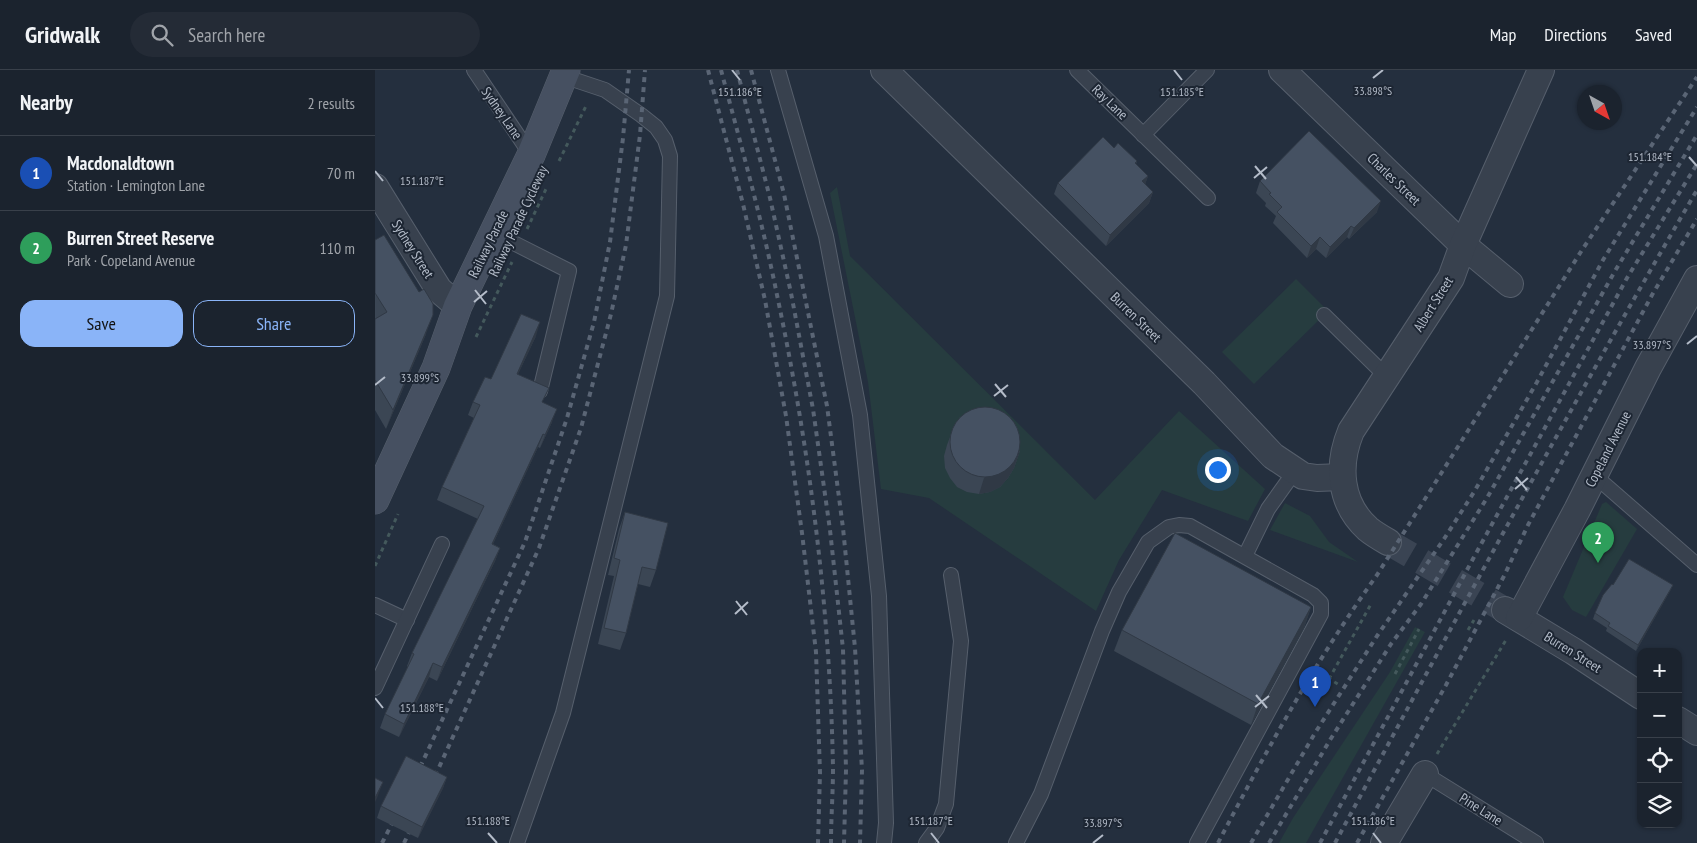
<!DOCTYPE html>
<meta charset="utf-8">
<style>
:root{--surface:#1b232e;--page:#242b36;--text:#f1f3f6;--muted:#a0a4aa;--line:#39404a;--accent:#8ab4f8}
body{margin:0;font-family:"PT Sans Narrow",sans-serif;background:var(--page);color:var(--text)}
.controls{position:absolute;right:15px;bottom:15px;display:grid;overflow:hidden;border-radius:10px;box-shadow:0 1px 4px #0004}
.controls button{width:45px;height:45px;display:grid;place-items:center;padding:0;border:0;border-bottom:1px solid var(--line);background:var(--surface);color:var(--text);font:25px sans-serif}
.compass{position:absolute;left:1202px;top:15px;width:45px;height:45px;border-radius:50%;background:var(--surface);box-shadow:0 1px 4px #0004;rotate:140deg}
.you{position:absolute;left:842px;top:399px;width:18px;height:18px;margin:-12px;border:4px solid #fff;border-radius:50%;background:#1a73e8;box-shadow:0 0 0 8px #1a73e833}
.badge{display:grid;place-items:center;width:32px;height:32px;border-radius:50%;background:var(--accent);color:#fff;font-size:16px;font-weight:700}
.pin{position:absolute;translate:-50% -41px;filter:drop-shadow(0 1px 2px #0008)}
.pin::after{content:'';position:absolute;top:26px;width:18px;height:15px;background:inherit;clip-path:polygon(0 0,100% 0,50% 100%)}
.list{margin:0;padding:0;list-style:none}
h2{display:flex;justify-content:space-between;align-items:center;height:65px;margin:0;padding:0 20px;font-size:21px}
h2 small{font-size:16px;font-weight:400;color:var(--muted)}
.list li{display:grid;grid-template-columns:32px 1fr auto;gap:15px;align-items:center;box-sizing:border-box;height:75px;padding:0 20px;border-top:1px solid var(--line)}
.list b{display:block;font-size:19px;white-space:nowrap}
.list p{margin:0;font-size:16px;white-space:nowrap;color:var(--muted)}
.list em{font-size:16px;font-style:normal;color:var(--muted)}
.actions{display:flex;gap:10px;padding:15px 20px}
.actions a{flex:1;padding:11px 0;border:1px solid var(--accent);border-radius:15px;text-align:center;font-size:18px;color:var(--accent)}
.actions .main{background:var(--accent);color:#111}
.icon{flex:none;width:28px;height:28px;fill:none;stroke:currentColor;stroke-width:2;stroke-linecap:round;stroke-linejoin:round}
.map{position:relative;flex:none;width:1322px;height:773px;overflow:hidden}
header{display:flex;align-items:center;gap:30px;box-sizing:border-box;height:70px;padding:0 25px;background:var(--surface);border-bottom:1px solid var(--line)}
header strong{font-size:24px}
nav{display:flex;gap:28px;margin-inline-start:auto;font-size:18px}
.search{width:350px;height:45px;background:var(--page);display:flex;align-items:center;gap:12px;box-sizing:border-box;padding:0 18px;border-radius:28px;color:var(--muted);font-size:19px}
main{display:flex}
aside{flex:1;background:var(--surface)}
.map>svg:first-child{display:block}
.green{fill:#263c3f}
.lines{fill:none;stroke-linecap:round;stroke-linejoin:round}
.street-tunnel{stroke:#3a4453;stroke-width:26;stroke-dasharray:26 13;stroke-linecap:butt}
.lane-casing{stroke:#565f6c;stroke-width:16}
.street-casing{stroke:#565f6c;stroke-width:28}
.secondary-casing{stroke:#565f6c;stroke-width:29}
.path{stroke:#44595c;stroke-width:3;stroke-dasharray:4 4;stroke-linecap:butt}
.lane{stroke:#38414e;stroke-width:14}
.street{stroke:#38414e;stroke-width:26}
.secondary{stroke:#465061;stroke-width:28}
.rail{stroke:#5a6575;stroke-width:4;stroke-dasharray:5 5;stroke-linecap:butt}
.wall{fill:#3b4654}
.shaded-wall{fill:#303945}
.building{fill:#455162;stroke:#303945}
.ticks{fill:none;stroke:#b4bcc9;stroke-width:2}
.labels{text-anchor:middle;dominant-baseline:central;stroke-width:4;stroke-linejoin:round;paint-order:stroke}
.street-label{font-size:14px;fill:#b4bcc9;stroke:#1d2633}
.ticks-label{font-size:12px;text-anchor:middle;fill:#b4bcc9;stroke:#1d2633;stroke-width:4;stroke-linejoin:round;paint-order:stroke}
</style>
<header>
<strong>Gridwalk</strong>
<div class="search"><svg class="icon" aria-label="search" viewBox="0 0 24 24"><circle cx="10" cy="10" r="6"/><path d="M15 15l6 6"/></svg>Search here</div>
<nav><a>Map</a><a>Directions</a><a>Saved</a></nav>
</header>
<main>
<aside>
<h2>Nearby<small>2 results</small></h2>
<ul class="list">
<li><span class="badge" style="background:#1a4fb4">1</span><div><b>Macdonaldtown</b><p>Station · Lemington Lane</p></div><em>70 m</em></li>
<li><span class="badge" style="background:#2e9e5b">2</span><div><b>Burren Street Reserve</b><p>Park · Copeland Avenue</p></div><em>110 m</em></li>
</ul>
<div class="actions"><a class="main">Save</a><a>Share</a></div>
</aside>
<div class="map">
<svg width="1322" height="773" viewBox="0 0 1322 773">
<rect width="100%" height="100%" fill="#242f3e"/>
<g class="green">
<polygon points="462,117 475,186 720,430 804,341 890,419 873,451 787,420 744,490 721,541 554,428 506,419 493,312 455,123"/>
<polygon points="921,209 953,241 879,314 847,282"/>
<polygon points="1231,432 1262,459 1211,547 1197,540 1188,527 1227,434"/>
<polygon points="910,433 935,446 954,472 983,492 895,460"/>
<polygon points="1040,557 1050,562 931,773 904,773 918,748 1015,602"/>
</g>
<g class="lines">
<polyline class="street-tunnel" points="1013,472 1130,540"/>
<g class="lane-casing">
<g id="lane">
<polyline points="99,0 156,85"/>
<polyline points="403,0 451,166 485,345 504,526 511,753 509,773"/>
<polyline points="702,0 833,128"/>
<polyline points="768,65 832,0"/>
<polyline points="119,163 194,201 165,321"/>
<polyline points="949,245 1011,306"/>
<polyline points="1220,406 1322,495"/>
<polyline points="870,486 893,439 920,401"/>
<polyline points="0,535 32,550"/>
<polyline points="0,618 67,474"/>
<polyline points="1050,704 1161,773"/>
<polyline points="142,773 188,643 292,226 295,86 290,70 281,57 266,45 230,20 188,6"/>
<polyline points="551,773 562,758 571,734 586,571 576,505"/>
<polyline points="641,773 666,724 727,561 744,522 773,472 794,457 804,455 815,456 938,525 946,533 946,544 822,773"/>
</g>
</g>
<g class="street-casing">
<g id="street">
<polyline points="509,0 829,313 898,386 928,406 942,408 967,407"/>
<polyline points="907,0 1088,175 1135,214"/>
<polyline points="0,117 64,220 83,236"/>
<path d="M1013,472C1006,468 999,464 993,459C964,433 962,395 976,361L1076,208L1088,175L1166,0"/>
<polyline points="1130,540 1198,581 1266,626"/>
<polyline points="1144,548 1202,440 1273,298 1322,209"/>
<polyline points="1303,650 1322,662"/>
<polyline points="1009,773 1050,704"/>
</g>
</g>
<g class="secondary-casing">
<polyline id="secondary" points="0,430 61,298 83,236 156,85 191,0"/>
</g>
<g class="path">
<polyline points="184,91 212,34"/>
<polyline points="152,159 171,119"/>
<polyline points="101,267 137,192"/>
<polyline points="0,496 23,444"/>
<polyline points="1093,560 1099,550"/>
<polyline points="946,603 964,615"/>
<polyline points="1020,604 1044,559"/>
<polyline points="954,609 996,534"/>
<polyline points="1062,684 1131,570"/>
</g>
<use href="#lane" class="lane"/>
<use href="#street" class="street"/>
<use href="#secondary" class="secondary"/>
<g class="rail">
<polyline points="333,0 368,134 390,230 411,346 427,463 441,582 445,703 443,773"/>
<path d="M346,0C366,75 387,150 402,225C435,381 455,540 458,698C458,723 456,748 456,773"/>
<polyline points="362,0 395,128 416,223 438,339 455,460 468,579 471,700 469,773"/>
<polyline points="376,0 409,124 452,336 468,458 480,578 487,700 485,773"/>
<polyline points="41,706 150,472 192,348 219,252 235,172 248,68 254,0"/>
<polyline points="56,715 164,478 206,358 236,244 251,175 265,65 270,0"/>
<polyline points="7,773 23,742"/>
<polyline points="29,773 39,752"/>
<path d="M843,773C891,681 941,590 1002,505L1207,180L1322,7"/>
<polyline points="876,773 940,663 1002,566 1069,469 1099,422 1162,312 1228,190 1322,37"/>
<polyline points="894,773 955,670 1016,574 1046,534 1112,428 1240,201 1322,65"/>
<polyline points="945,773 1099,487 1252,208 1322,94"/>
<path d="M960,773C1078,554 1196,335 1322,120"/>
<polyline points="982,773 1071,615 1129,506 1153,455 1277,225 1322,149"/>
</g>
</g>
<g class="wall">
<polygon points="739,78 762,91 761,94 773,106 770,114 778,122 774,133 731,176 679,124 683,113"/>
<polygon points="885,111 1002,142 974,169 972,167 951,188 941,179 932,188 898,153 901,146 890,136 891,133 881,123"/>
<polygon points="0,170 51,264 11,359 0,340"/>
<polygon points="161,266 143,304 168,333 177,352 165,378 163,377 118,474 125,478 120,491 62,611 54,607 24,667 5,658 10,644 33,597 32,596 37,583 103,449 62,430 67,417 99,348 93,345 98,332 116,309"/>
<polygon points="578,359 645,381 639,398 633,408 625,417 615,422 604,424 592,422 582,417 575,408 570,398 569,386 572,375"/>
<polygon points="250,442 281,500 275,517 263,514 251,563 245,580 223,574 239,506 233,505 244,459"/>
<polygon points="1238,515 1298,515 1295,521 1261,581 1231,561 1232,558 1218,549 1220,543"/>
<polygon points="936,537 929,558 876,655 739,581 747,560"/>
<polygon points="72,707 68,718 43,768 2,748 6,736"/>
</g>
<g class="shaded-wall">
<polygon points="773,106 769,118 767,111"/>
<polygon points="778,122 774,133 731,176 735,165"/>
<polygon points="1006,131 1002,142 974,169 979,158"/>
<polygon points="976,156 972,167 951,188 955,177"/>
<polygon points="945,167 941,179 932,188 936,176"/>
<polygon points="58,245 51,264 11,359 18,340"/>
<polygon points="165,252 161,266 137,317 142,304"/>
<polygon points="182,339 177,352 165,378 170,365"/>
<polygon points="168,364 163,377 112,487 117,474"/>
<polygon points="645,381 639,398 633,408 625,417 615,422 604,424 609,408"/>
<polygon points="125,478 120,491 62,611 67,597"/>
<polygon points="1298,515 1295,521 1261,581 1263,575"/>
<polygon points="936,537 929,558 876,655 883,634"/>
<polygon points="58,593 54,607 24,667 29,654"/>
<polygon points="72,707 68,718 43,768 47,757"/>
<polygon points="8,712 2,728 0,732 0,728"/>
</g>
<g class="building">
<polygon points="934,61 1006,131 979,158 976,156 955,177 945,167 936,176 902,142 907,137 894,124 896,123 885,111"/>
<polygon points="728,67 739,78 743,73 762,91 760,93 773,106 767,111 778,122 735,165 683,113"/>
<polygon points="9,165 44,222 49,219 58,234 58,245 18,340 0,310 0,249 12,242 0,223 0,170"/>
<polygon points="146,244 165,252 142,304 174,318 167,332 182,339 170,365 168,364 117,474 125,478 67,597 58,593 29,654 10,644 39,584 37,583 109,436 67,417 105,335 98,332 110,307 116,309"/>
<circle cx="610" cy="372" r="35"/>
<polygon points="250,442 293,453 281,500 267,497 251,563 229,558 245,490 239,488"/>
<polygon points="800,463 936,537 883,634 747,560"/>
<polygon points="1254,489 1298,515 1263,575 1233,556 1235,553 1220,543 1228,525 1237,514 1238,515"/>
<polygon points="31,686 72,707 47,757 6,736"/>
<polygon points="0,708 8,712 0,728"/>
</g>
<path class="ticks" d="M357,0L365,10M799,0L807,10M998,8L1008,0M1314,87L1322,96M880,96L891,109M0,101L8,111M879,108L892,97M100,220L111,234M99,232L112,221M1312,274L1322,266M620,314L631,327M0,315L10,307M619,326L633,315M1141,407L1152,420M1140,419L1153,408M361,531L372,545M360,544L373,532M881,625L892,638M0,628L8,638M880,637L894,626M113,763L122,773M556,763L564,773M998,763L1006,773M718,773L728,765"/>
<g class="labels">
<g class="street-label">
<text transform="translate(735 32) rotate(44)">Ray Lane</text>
<text transform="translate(127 43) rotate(55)">Sydney Lane</text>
<text transform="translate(1019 109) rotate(44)">Charles Street</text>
<text transform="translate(143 151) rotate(-65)">Railway Parade Cycleway</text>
<text transform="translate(113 174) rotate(-64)">Railway Parade</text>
<text transform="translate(38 179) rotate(58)">Sydney Street</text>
<text transform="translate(1058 234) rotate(-58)">Albert Street</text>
<text transform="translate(761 247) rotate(44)">Burren Street</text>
<text transform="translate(1233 379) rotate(-63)">Copeland Avenue</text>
<text transform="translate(1198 582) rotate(32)">Burren Street</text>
<text transform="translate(1106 739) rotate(32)">Pine Lane</text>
</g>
</g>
<g class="ticks-label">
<text x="998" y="25">33.898°S</text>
<text x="365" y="26">151.186°E</text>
<text x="807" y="26">151.185°E</text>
<text x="1275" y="91">151.184°E</text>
<text x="47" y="115">151.187°E</text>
<text x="1277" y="279">33.897°S</text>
<text x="45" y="312">33.899°S</text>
<text x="47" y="642">151.188°E</text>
<text x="113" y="755">151.188°E</text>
<text x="556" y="755">151.187°E</text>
<text x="998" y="755">151.186°E</text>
<text x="728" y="757">33.897°S</text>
</g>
</svg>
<div class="controls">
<button>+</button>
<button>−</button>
<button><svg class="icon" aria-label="locate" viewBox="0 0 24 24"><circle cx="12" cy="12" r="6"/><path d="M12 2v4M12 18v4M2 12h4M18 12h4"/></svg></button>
<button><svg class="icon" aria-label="layers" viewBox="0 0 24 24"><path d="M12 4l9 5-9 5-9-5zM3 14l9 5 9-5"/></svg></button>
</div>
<svg class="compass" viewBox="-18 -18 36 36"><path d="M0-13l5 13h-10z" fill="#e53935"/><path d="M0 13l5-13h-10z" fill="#a0a4aa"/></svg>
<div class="you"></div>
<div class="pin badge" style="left:940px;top:637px;background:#1a4fb4">1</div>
<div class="pin badge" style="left:1223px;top:493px;background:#2e9e5b">2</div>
</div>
</main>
